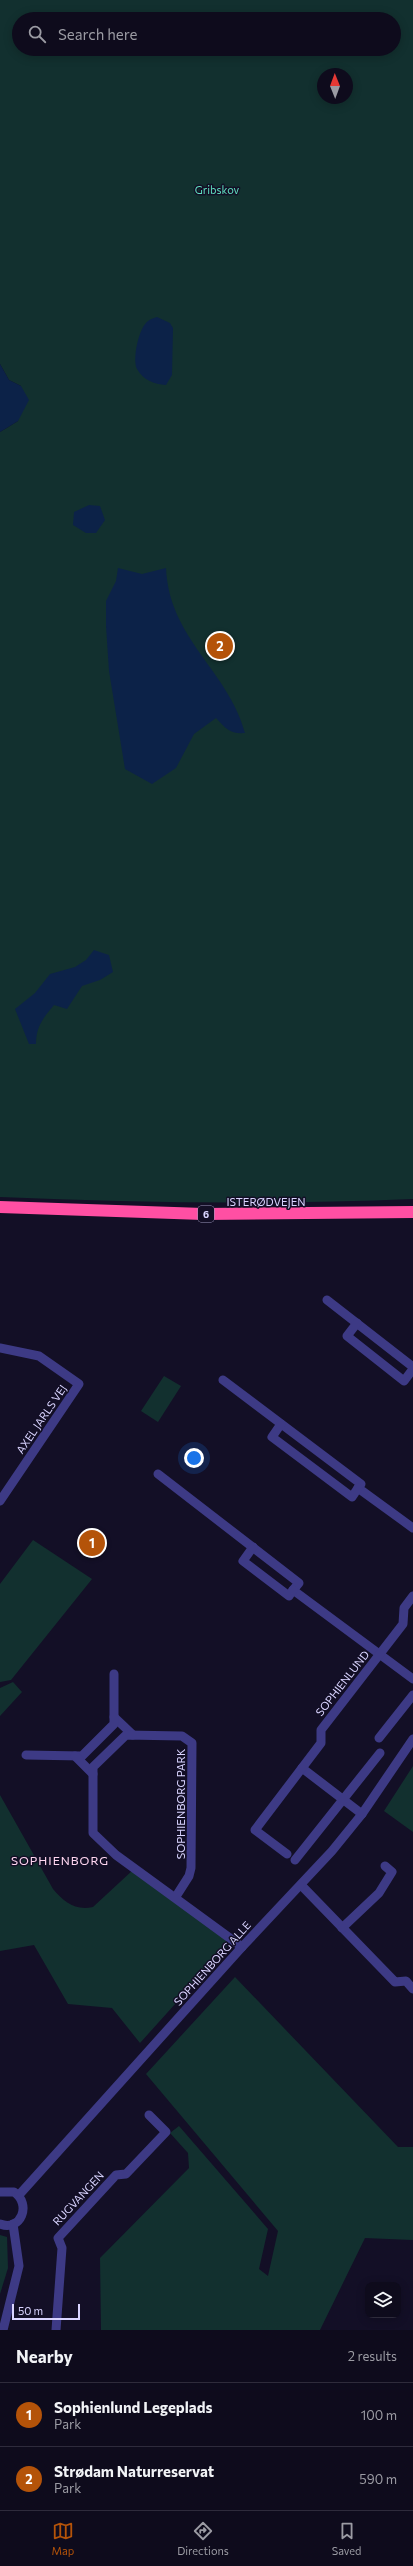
<!DOCTYPE html>
<meta charset="utf-8">
<style>
:root{--surface:#0e0b1c;--page:#1c1929;--text:#f1f3f6;--muted:#9b9ba3;--line:#2e2b3b;--accent:#b45309}
body{margin:0;font-family:Commissioner,sans-serif;background:var(--page);color:var(--text)}
.controls{position:absolute;right:12px;bottom:12px;display:grid;overflow:hidden;border-radius:8px;box-shadow:0 2px 10px #0003}
.controls button{width:36px;height:36px;display:grid;place-items:center;padding:0;border:0;border-bottom:1px solid var(--line);background:var(--surface);color:var(--text);font:20px sans-serif}
.compass{position:absolute;left:317px;top:68px;width:36px;height:36px;border-radius:50%;background:var(--surface);box-shadow:0 2px 10px #0003;rotate:359deg}
.scale{position:absolute;left:12px;bottom:10px;width:68px;box-sizing:border-box;padding-left:4px;border:2px solid #d9d4ff;border-top:0;font-size:11px;line-height:14px;white-space:nowrap;color:#d9d4ff;-webkit-text-stroke:3px #130f26;paint-order:stroke}
.you{position:absolute;left:194px;top:1458px;width:14px;height:14px;margin:-10px;border:3px solid #fff;border-radius:50%;background:#1a73e8;box-shadow:0 0 0 6px #1a73e833}
.badge{display:grid;place-items:center;width:26px;height:26px;border-radius:50%;background:var(--accent);color:#fff;font-size:13px;font-weight:700}
.pin{position:absolute;translate:-50% -50%;border:2px solid #fff;box-shadow:0 1px 4px #0006}
.list{margin:0;padding:0;list-style:none}
h2{display:flex;justify-content:space-between;align-items:center;height:52px;margin:0;padding:0 16px;font-size:17px}
h2 small{font-size:13px;font-weight:400;color:var(--muted)}
.list li{display:grid;grid-template-columns:26px 1fr auto;gap:12px;align-items:center;box-sizing:border-box;height:64px;padding:0 16px;border-top:1px solid var(--line)}
.list b{display:block;font-size:15px;white-space:nowrap}
.list p{margin:0;font-size:13px;white-space:nowrap;color:var(--muted)}
.list em{font-size:13px;font-style:normal;color:var(--muted)}
.icon{flex:none;width:22px;height:22px;fill:none;stroke:currentColor;stroke-width:2;stroke-linecap:round;stroke-linejoin:round}
.map{position:relative;flex:none;width:413px;height:2330px;overflow:hidden}
.search{position:absolute;background:var(--surface);box-shadow:0 2px 10px #0003;left:12px;right:12px;top:12px;height:44px;display:flex;align-items:center;gap:10px;box-sizing:border-box;padding:0 14px;border-radius:22px;color:var(--muted);font-size:15px}
.sheet{height:180px;background:var(--surface)}
nav{display:flex;justify-content:space-around;align-items:center;box-sizing:border-box;height:56px;border-top:1px solid var(--line);background:var(--surface);font-size:11px;color:var(--muted)}
nav a{display:grid;justify-items:center;gap:2px}
nav .on{color:var(--accent)}
.map>svg:first-child{display:block}
.green{fill:#12302f;fill-rule:evenodd}
.water{fill:#0c2248}
.lines{fill:none;stroke-linecap:round;stroke-linejoin:round}
.street{stroke:#3d3a85;stroke-width:9}
.highway{stroke:#ff4fa3;stroke-width:12}
.labels{text-anchor:middle;dominant-baseline:central;stroke-width:3;stroke-linejoin:round;paint-order:stroke}
.shield{fill:#130f26;stroke:#9e99be;stroke-width:1}
.shield-label{font-size:10px;font-weight:bold;fill:#d9d4ff}
.park-label{font-size:11px;fill:#5fe0c0;stroke:#130f26}
.street-label{font-size:11px;fill:#d9d4ff;stroke:#130f26}
.neighbourhood-label{font-size:12px;letter-spacing:1px;fill:#ffd6f0;stroke:#130f26}
</style>
<div class="map">
<svg width="413" height="2330" viewBox="0 0 413 2330">
<rect width="100%" height="100%" fill="#130f26"/>
<g class="green">
<path d="M0,0H413V1199C276,1205 137,1203 0,1197V432L18,421L21,386L9,380L0,364ZM19,19H394V49H19ZM323,74H347V98H323Z"/>
<polygon points="164,1376 181,1386 158,1422 141,1411"/>
<polygon points="88,1529 106,1540 95,1558 77,1547"/>
<polygon points="33,1540 92,1579 11,1680 0,1682 0,1584"/>
<polygon points="13,1682 22,1692 0,1716 0,1688"/>
<polygon points="413,1766 413,1832 384,1811"/>
<path d="M0,1795L53,1889C64,1902 75,1911 93,1907L133,1870L230,1943L140,2043L112,2008L68,2004L34,1945L0,1951Z"/>
<polygon points="235,1977 398,2147 413,2147 413,2240 365,2238 320,2330 101,2330 100,2258 189,2168 188,2153 170,2133 179,2126 268,2229 259,2269 268,2276 278,2231 146,2074"/>
<polygon points="0,2235 7,2237 8,2268 0,2294"/>
</g>
<g class="water">
<path d="M157,317L170,323L173,328L172,375L166,385C154,384 143,380 137,369C132,359 139,327 148,321C150,319 154,318 157,317Z"/>
<polygon points="0,364 9,380 21,386 29,400 18,421 0,432"/>
<polygon points="89,505 100,506 105,520 96,533 86,533 73,525 74,512"/>
<path d="M118,568L142,574L166,568C169,639 228,670 245,733C230,734 226,729 216,718L194,734L176,768L152,784L125,769L109,671L106,626V601L116,581Z"/>
<path d="M94,950L109,955L113,972L100,980L82,986L67,1009L54,1005C43,1018 36,1027 36,1044H29L15,1009L35,993L50,974L75,967L86,960Z"/>
</g>
<g class="lines">
<g class="street">
<polyline points="327,1300 413,1367"/>
<polyline points="357,1323 347,1336 404,1381 413,1369"/>
<polyline points="0,1348 39,1356 79,1384 0,1501"/>
<polyline points="223,1380 361,1484 358,1488 413,1528"/>
<polyline points="281,1424 272,1437 352,1497 358,1488"/>
<polyline points="158,1474 299,1583 293,1590 413,1679"/>
<polyline points="253,1547 243,1561 289,1596 293,1590"/>
<polyline points="114,1717 133,1735"/>
<polyline points="379,1738 413,1695"/>
<polyline points="26,1755 82,1756 114,1724 114,1674"/>
<polyline points="75,1756 93,1774"/>
<polyline points="302,1768 362,1814"/>
<polyline points="287,1854 255,1830 321,1743 321,1730 403,1624 404,1608 413,1596"/>
<polyline points="295,1860 380,1753"/>
<polyline points="301,1885 395,1982 406,1981 413,1989"/>
<polyline points="175,1898 116,1855 93,1833 93,1767 126,1735 182,1736 192,1743 191,1868 189,1876 175,1898 242,1947"/>
<polyline points="342,1928 379,1893 392,1872 385,1866"/>
<path d="M0,2192H14C32,2204 21,2232 0,2224"/>
<polyline points="19,2195 242,1947 332,1851 362,1814 413,1739"/>
<polyline points="3,2330 19,2266 13,2224"/>
<polyline points="56,2330 62,2248 58,2238 116,2175 126,2174 166,2132 149,2115"/>
</g>
<polyline class="highway" points="0,1207 203,1214 413,1212"/>
</g>
<g class="labels">
<rect class="shield" x="198" y="1206" width="16" height="16" rx="3"/>
<g class="shield-label">
<text x="206" y="1214">6</text>
</g>
<g class="park-label">
<text x="217" y="189">Gribskov</text>
</g>
<g class="street-label">
<text x="266" y="1201">ISTERØDVEJEN</text>
<text transform="translate(41 1419) rotate(-56)">AXEL JARLS VEJ</text>
<text transform="translate(342 1683) rotate(-52)">SOPHIENLUND</text>
<text transform="translate(180 1804) rotate(-90)">SOPHIENBORG PARK</text>
<text transform="translate(212 1963) rotate(-48)">SOPHIENBORG ALLE</text>
<text transform="translate(78 2198) rotate(-47)">RUGVANGEN</text>
</g>
<g class="neighbourhood-label">
<text x="60" y="1860">SOPHIENBORG</text>
</g>
</g>
</svg>
<div class="controls">
<button><svg class="icon" aria-label="layers" viewBox="0 0 24 24"><path d="M12 4l9 5-9 5-9-5zM3 14l9 5 9-5"/></svg></button>
</div>
<svg class="compass" viewBox="-18 -18 36 36"><path d="M0-13l5 13h-10z" fill="#e53935"/><path d="M0 13l5-13h-10z" fill="#9b9ba3"/></svg>
<div class="scale">50 m</div>
<div class="you"></div>
<div class="pin badge" style="left:92px;top:1543px">1</div>
<div class="pin badge" style="left:220px;top:646px">2</div>
<div class="search"><svg class="icon" aria-label="search" viewBox="0 0 24 24"><circle cx="10" cy="10" r="6"/><path d="M15 15l6 6"/></svg>Search here</div>
</div>
<section class="sheet">
<h2>Nearby<small>2 results</small></h2>
<ul class="list">
<li><span class="badge">1</span><div><b>Sophienlund Legeplads</b><p>Park</p></div><em>100 m</em></li>
<li><span class="badge">2</span><div><b>Strødam Naturreservat</b><p>Park</p></div><em>590 m</em></li>
</ul>
</section>
<nav>
<a class="on"><svg class="icon" aria-label="map" viewBox="0 0 24 24"><path d="M3 6l6-2 6 2 6-2v14l-6 2-6-2-6 2zM9 4v14M15 6v14"/></svg>Map</a>
<a><svg class="icon" aria-label="directions" viewBox="0 0 24 24"><path d="M12 3l9 9-9 9-9-9zM9 14v-3h6M13 9l2 2-2 2"/></svg>Directions</a>
<a><svg class="icon" aria-label="saved" viewBox="0 0 24 24"><path d="M7 4h10v16l-5-4-5 4z"/></svg>Saved</a>
</nav>
